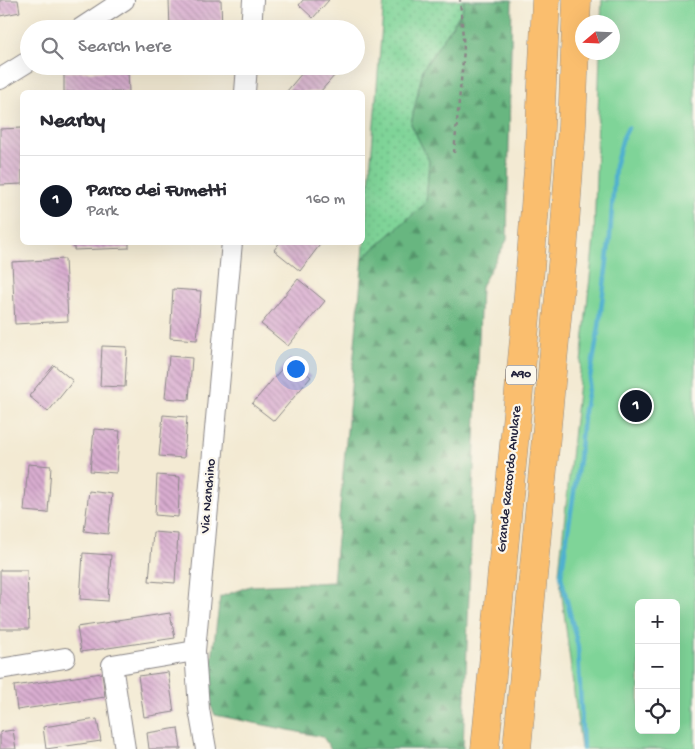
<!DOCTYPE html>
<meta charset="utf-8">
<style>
:root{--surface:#fff;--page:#f2f2f3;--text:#2b2b33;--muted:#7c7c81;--line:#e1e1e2;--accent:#111827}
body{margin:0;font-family:"Gochi Hand",sans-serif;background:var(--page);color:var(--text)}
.controls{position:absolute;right:15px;bottom:15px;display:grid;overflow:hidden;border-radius:8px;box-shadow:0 5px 20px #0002}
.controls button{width:45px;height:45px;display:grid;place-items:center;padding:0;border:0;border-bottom:1px solid var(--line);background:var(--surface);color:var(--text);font:25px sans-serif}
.compass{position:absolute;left:575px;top:15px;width:45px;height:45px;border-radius:50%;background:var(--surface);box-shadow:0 5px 20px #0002;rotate:251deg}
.you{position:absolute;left:295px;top:368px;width:18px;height:18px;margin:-12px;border:4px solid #fff;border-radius:50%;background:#1a73e8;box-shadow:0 0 0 8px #1a73e833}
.badge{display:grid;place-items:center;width:32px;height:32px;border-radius:50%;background:var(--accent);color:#fff;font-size:16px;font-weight:700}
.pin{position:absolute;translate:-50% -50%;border:2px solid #fff;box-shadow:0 1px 5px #0006}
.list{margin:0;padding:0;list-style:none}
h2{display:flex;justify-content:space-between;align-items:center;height:65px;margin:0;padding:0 20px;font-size:21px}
h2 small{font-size:16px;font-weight:400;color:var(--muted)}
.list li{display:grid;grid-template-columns:32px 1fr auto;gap:15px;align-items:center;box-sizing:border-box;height:90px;padding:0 20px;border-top:1px solid var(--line)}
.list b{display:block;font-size:19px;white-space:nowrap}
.list p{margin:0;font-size:16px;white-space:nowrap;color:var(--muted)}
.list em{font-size:16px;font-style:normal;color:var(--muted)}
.icon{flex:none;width:28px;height:28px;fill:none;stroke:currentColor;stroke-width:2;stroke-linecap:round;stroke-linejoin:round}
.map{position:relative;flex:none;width:695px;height:749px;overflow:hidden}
.search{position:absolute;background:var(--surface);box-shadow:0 5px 20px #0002;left:20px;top:20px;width:345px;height:55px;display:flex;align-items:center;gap:12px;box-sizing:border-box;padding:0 18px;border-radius:28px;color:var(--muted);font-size:19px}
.panel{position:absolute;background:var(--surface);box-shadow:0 5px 20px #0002;left:20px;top:90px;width:345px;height:155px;border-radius:8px}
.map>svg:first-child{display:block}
.grass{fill:url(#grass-dots);stroke:#507b6a}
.forest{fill:url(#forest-firs);stroke:#446c5e}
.green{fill:#7fd498;stroke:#507b6a;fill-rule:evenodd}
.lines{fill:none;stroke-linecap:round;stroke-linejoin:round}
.stream{stroke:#50b0cf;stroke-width:4.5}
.building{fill:url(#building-back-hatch)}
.minor-casing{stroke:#8a8687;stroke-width:22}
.highway-casing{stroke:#8a8687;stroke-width:29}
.path{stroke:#8a8687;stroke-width:2.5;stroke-dasharray:4 4;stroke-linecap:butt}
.minor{stroke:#fff;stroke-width:20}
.highway{stroke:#fabe6e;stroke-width:28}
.labels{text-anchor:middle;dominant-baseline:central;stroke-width:4.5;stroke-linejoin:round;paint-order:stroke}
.shield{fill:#fbf7ec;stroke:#636270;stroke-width:1}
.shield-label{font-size:12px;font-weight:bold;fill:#22223b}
.street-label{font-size:14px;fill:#22223b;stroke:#fbf7ec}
</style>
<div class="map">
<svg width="695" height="749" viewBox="0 0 695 749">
<defs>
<pattern id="grass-dots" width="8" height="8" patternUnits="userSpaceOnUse" patternTransform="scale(1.25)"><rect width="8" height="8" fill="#7fd498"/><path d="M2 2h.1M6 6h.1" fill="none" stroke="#6db684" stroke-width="1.8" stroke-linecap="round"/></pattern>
<pattern id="forest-firs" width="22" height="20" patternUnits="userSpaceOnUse" patternTransform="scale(1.25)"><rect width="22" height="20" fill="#67b680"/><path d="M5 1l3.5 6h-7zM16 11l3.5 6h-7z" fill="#54946a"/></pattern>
<pattern id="building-back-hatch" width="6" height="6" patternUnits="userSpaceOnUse" patternTransform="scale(1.25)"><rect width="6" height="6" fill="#d9add0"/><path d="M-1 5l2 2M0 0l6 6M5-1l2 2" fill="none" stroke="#b08caa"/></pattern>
</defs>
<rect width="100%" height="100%" fill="#fbf7ec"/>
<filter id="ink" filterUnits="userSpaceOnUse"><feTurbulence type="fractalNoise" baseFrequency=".02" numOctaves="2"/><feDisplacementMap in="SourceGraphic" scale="10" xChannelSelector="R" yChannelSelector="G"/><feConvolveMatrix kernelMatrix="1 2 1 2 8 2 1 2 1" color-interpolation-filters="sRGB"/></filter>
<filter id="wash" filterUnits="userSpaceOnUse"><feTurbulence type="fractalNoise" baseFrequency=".0096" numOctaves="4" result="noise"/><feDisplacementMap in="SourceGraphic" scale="20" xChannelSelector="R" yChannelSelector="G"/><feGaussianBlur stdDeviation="1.12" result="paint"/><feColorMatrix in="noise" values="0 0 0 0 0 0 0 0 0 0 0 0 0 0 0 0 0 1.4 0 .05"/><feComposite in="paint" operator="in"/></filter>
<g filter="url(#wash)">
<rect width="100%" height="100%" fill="#f3ead3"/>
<polygon class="grass" points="384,0 464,0 462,11 423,69 411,124 429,161 426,203 363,258"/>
<polygon class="forest" points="464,0 512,0 507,240 481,286 463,749 331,749 323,737 215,715 207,697 220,597 250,586 333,582 363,258 426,203 429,161 411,124 423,69 462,11"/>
<path class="green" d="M602,0H695V749H581L559,572L594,239L600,53L612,52V22H601ZM639,603H676V730H639Z"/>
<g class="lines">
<polyline class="stream" points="583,749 578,647 561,576 579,460 583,417 599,327 610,236 615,166 623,138 628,128"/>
</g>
<g id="blocks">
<g class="building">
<polygon points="0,0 18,0 20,12 0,16"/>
<polygon points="169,0 221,0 222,29 170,29"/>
<polygon points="303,0 329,0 313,18 299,5"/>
<polygon points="308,66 343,66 320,92 289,92 287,91"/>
<polygon points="128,71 129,92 64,92 64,72"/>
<polygon points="22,128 22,184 0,185 0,129"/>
<polygon points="74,242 129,242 129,248 74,250"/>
<polygon points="280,242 322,242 300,271 274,250"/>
<polygon points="65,259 68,321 15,324 12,262"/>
<polygon points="298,279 325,301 288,346 261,324"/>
<polygon points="173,289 201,291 197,340 170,338"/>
<polygon points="102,346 127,347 125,387 100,386"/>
<polygon points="169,356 192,358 189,400 165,398"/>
<polygon points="290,359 311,377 274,421 252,404"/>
<polygon points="54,365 73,381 48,412 29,396"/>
<polygon points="163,415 187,417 184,458 159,456"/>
<polygon points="94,429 120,431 116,473 90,471"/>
<polygon points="28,464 51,466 48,513 24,511"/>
<polygon points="157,475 180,477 178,517 155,515"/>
<polygon points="89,491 112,494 108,534 84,531"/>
<polygon points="153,532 178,534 175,583 149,581"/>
<polygon points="83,553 111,555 108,601 80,599"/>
<polygon points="0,570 27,570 29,629 0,629"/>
<polygon points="170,613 175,638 81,652 77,627"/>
<polygon points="168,672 174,712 144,717 138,676"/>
<polygon points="102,673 105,697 17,710 14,686"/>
<polygon points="97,719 101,741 46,749 43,727"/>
<polygon points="178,728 181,749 149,749 147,733"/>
<polygon points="13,730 16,749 0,749 0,732"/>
</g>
</g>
</g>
<g filter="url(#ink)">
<use href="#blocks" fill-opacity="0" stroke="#8a8687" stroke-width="1"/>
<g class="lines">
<g class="minor-casing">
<g id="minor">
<polyline points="80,29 124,0"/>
<polyline points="251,29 253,0"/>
<polyline points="0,79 29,61"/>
<polyline points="245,92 247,66"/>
<polyline points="0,669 65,658"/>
<polyline points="125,749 112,665 195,651"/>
<polyline points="206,749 199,709 195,651 232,242"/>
</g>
</g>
<g class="highway-casing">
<g id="highway">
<polyline points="485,749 527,307 538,169 546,0"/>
<polyline points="517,749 563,254 572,126 577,0"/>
</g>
</g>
<polyline class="path" points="454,153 464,50 460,0"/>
<use href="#minor" class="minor"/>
<use href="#highway" class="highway"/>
</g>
</g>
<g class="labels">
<rect class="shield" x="506" y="365.5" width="30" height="19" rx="4"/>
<g class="shield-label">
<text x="521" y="375">A90</text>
</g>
<g class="street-label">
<text transform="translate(510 479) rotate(-84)">Grande Raccordo Anulare</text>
<text transform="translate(209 496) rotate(-85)">Via Nanchino</text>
</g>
</g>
</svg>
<div class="controls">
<button>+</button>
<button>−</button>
<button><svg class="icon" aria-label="locate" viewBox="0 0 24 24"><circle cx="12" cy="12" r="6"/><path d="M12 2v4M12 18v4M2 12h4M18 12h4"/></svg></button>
</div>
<svg class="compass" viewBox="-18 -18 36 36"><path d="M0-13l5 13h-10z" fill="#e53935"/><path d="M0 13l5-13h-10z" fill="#7c7c81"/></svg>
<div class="you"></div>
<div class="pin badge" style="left:636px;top:406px">1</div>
<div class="search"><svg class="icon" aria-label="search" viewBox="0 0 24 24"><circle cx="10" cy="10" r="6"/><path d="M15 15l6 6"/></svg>Search here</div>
<section class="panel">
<h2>Nearby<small></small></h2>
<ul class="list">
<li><span class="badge">1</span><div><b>Parco dei Fumetti</b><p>Park</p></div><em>160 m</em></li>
</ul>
</section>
</div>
